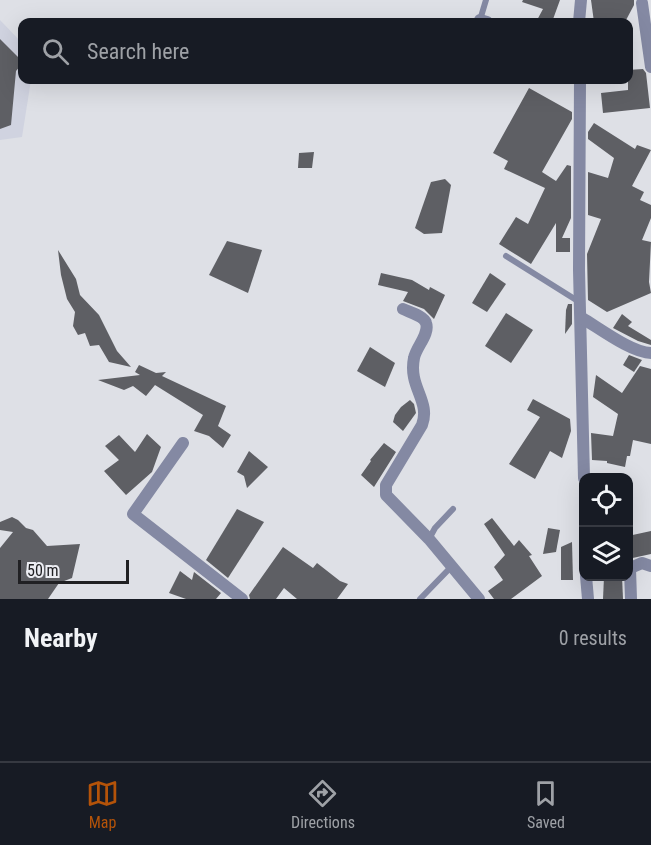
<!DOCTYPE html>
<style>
:root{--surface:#171b24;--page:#20242c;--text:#f1f3f6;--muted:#9ea1a6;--line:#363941;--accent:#b45309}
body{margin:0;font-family:"Roboto Condensed",sans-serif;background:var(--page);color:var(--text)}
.controls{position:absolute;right:18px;bottom:18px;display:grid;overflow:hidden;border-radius:12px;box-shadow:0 6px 24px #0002}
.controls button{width:54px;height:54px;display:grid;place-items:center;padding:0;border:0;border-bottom:2px solid var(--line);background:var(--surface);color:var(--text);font:30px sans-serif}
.scale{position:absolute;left:18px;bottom:15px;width:111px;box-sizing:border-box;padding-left:6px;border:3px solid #202023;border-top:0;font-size:16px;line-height:21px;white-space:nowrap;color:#202023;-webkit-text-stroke:4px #ecedf3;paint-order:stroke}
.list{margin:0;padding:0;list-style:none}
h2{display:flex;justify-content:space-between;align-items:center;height:78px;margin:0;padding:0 24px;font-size:26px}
h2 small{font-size:20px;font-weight:400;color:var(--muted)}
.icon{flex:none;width:33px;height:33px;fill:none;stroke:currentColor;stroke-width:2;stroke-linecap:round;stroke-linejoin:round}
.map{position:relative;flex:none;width:651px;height:599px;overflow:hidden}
.search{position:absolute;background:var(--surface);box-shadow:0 6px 24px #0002;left:18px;right:18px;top:18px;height:66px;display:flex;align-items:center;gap:15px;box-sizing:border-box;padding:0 21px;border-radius:12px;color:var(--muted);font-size:22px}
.sheet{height:162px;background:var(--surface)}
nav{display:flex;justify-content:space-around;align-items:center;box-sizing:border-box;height:84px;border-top:2px solid var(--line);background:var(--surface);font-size:16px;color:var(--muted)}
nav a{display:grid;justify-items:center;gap:3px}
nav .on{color:var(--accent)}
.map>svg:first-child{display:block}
.built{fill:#d0d3e0}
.building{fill:#5e5f64}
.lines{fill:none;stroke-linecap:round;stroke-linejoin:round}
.service{stroke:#8489a3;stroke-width:6}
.minor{stroke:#8489a3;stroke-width:12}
</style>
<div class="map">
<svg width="651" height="599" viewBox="0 0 651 599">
<rect width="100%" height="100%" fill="#dee0e6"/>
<polygon class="built" points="0,20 22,43 22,80 31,80 22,137 0,140"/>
<g class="building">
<polygon points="523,0 560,0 552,22 536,22 543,9 522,2"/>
<polygon points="591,0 634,0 634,5 625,22 594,22"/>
<polygon points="0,39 22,61 22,64 16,71 11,125 0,129"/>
<polygon points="643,69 646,73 650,108 603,113 601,93 628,90 628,70"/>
<polygon points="529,88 572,112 572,119 542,172 556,181 567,165 571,166 571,218 562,238 570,238 570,252 556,252 556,223 531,264 499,244 516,217 528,224 545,188 504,169 508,161 493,153"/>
<polygon points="594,123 635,149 637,145 651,150 632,186 644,192 640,200 651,205 651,218 642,240 651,242 649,282 651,293 607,312 588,300 587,254 601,219 588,215 588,172 608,178 614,158 588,139 588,132"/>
<polygon points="314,152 312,168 298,168 299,153"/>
<polygon points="445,179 451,185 442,233 424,234 415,228 431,182"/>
<polygon points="227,241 262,250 248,293 209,275"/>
<polygon points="58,250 76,279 80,295 99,315 117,351 131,367 109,362 99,345 90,346 85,333 78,335 73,326 75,312 67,299 61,275"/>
<polygon points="381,273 412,280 429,290 430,287 445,295 434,319 424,309 403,301 408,292 378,285"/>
<polygon points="490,273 506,284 487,312 472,303"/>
<polygon points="568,304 572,304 572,324 565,334 566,310"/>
<polygon points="506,313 533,330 511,363 485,346"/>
<polygon points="622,314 632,322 628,326 651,340 651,345 638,341 613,328"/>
<polygon points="370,347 395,363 385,387 357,371"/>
<polygon points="629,355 642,360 634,372 623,365"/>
<polygon points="139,365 156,373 166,372 162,376 226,406 218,426 231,435 223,448 209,436 194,431 203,415 155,385 146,396 133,386 124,390 98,380 140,375 135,372"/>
<polygon points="640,366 651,369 651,444 633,440 630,456 627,456 625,467 607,463 607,461 592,460 591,433 613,436 618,414 593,397 596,375 622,393"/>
<polygon points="533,399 570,419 571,431 562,458 550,451 535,479 509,464 540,417 527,410"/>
<polygon points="410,400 414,404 416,413 403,431 393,422 395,415 401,407"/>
<polygon points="147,434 161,447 152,472 126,495 104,471 119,460 105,446 119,435 135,452"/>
<polygon points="384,443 396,452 374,487 361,475 371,461 370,460"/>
<polygon points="249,451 268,467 247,488 244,476 237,472"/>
<polygon points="237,509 264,522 228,578 206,560"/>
<polygon points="12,517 18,520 26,528 33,530 47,546 80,544 72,578 59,583 48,599 0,599 0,548 13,532 0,530 0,522"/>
<polygon points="492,518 514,546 519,540 532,555 529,556 542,576 511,599 494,599 488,591 503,580 494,567 505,555 484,524"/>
<polygon points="548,528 560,530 556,552 543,554"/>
<polygon points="651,531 651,554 628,559 628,536"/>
<polygon points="572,542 573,580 561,580 561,547"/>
<polygon points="283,547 313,568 317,563 340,581 348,584 337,599 297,599 284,588 276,599 250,599 249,595"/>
<polygon points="180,571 192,580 194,572 221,593 216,599 186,599 169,593"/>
<polygon points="610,576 622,576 623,599 603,599 604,577"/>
</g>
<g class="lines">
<g class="service">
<polyline points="480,20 486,0"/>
<polyline points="506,256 581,303"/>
<polyline points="429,539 435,528 453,509"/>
<polyline points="420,599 452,566"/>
</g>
<g class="minor">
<polyline points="642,3 651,67"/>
<polyline points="480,22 480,20 487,22"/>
<polyline points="579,22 581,0"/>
<polyline points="580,80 579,270 584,478"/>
<path d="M403,309C409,312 424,316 426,323C430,334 416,347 414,358C408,387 431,401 422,425L386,485V495L429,539L479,599"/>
<path d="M582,318C599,328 632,353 651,353"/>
<polyline points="183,443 133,514 242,599"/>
<polyline points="628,569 642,563 651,566"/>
<polyline points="630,569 631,599"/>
<polyline points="586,576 588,599"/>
</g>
</g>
</svg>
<div class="controls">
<button><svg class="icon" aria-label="locate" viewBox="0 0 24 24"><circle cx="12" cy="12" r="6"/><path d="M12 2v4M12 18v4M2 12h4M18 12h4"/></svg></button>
<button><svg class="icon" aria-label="layers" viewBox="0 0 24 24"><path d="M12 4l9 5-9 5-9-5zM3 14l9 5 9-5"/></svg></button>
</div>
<div class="scale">50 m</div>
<div class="search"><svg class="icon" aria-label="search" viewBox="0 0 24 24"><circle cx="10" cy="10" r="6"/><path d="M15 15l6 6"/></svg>Search here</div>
</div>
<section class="sheet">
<h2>Nearby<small>0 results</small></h2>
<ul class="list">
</ul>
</section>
<nav>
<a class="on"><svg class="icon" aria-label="map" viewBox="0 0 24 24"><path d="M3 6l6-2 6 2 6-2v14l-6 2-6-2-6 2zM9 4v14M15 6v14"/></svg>Map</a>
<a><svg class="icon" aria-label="directions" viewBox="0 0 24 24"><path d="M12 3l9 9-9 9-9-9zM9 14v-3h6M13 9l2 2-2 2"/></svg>Directions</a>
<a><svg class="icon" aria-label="saved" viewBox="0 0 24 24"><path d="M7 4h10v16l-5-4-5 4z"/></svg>Saved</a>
</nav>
